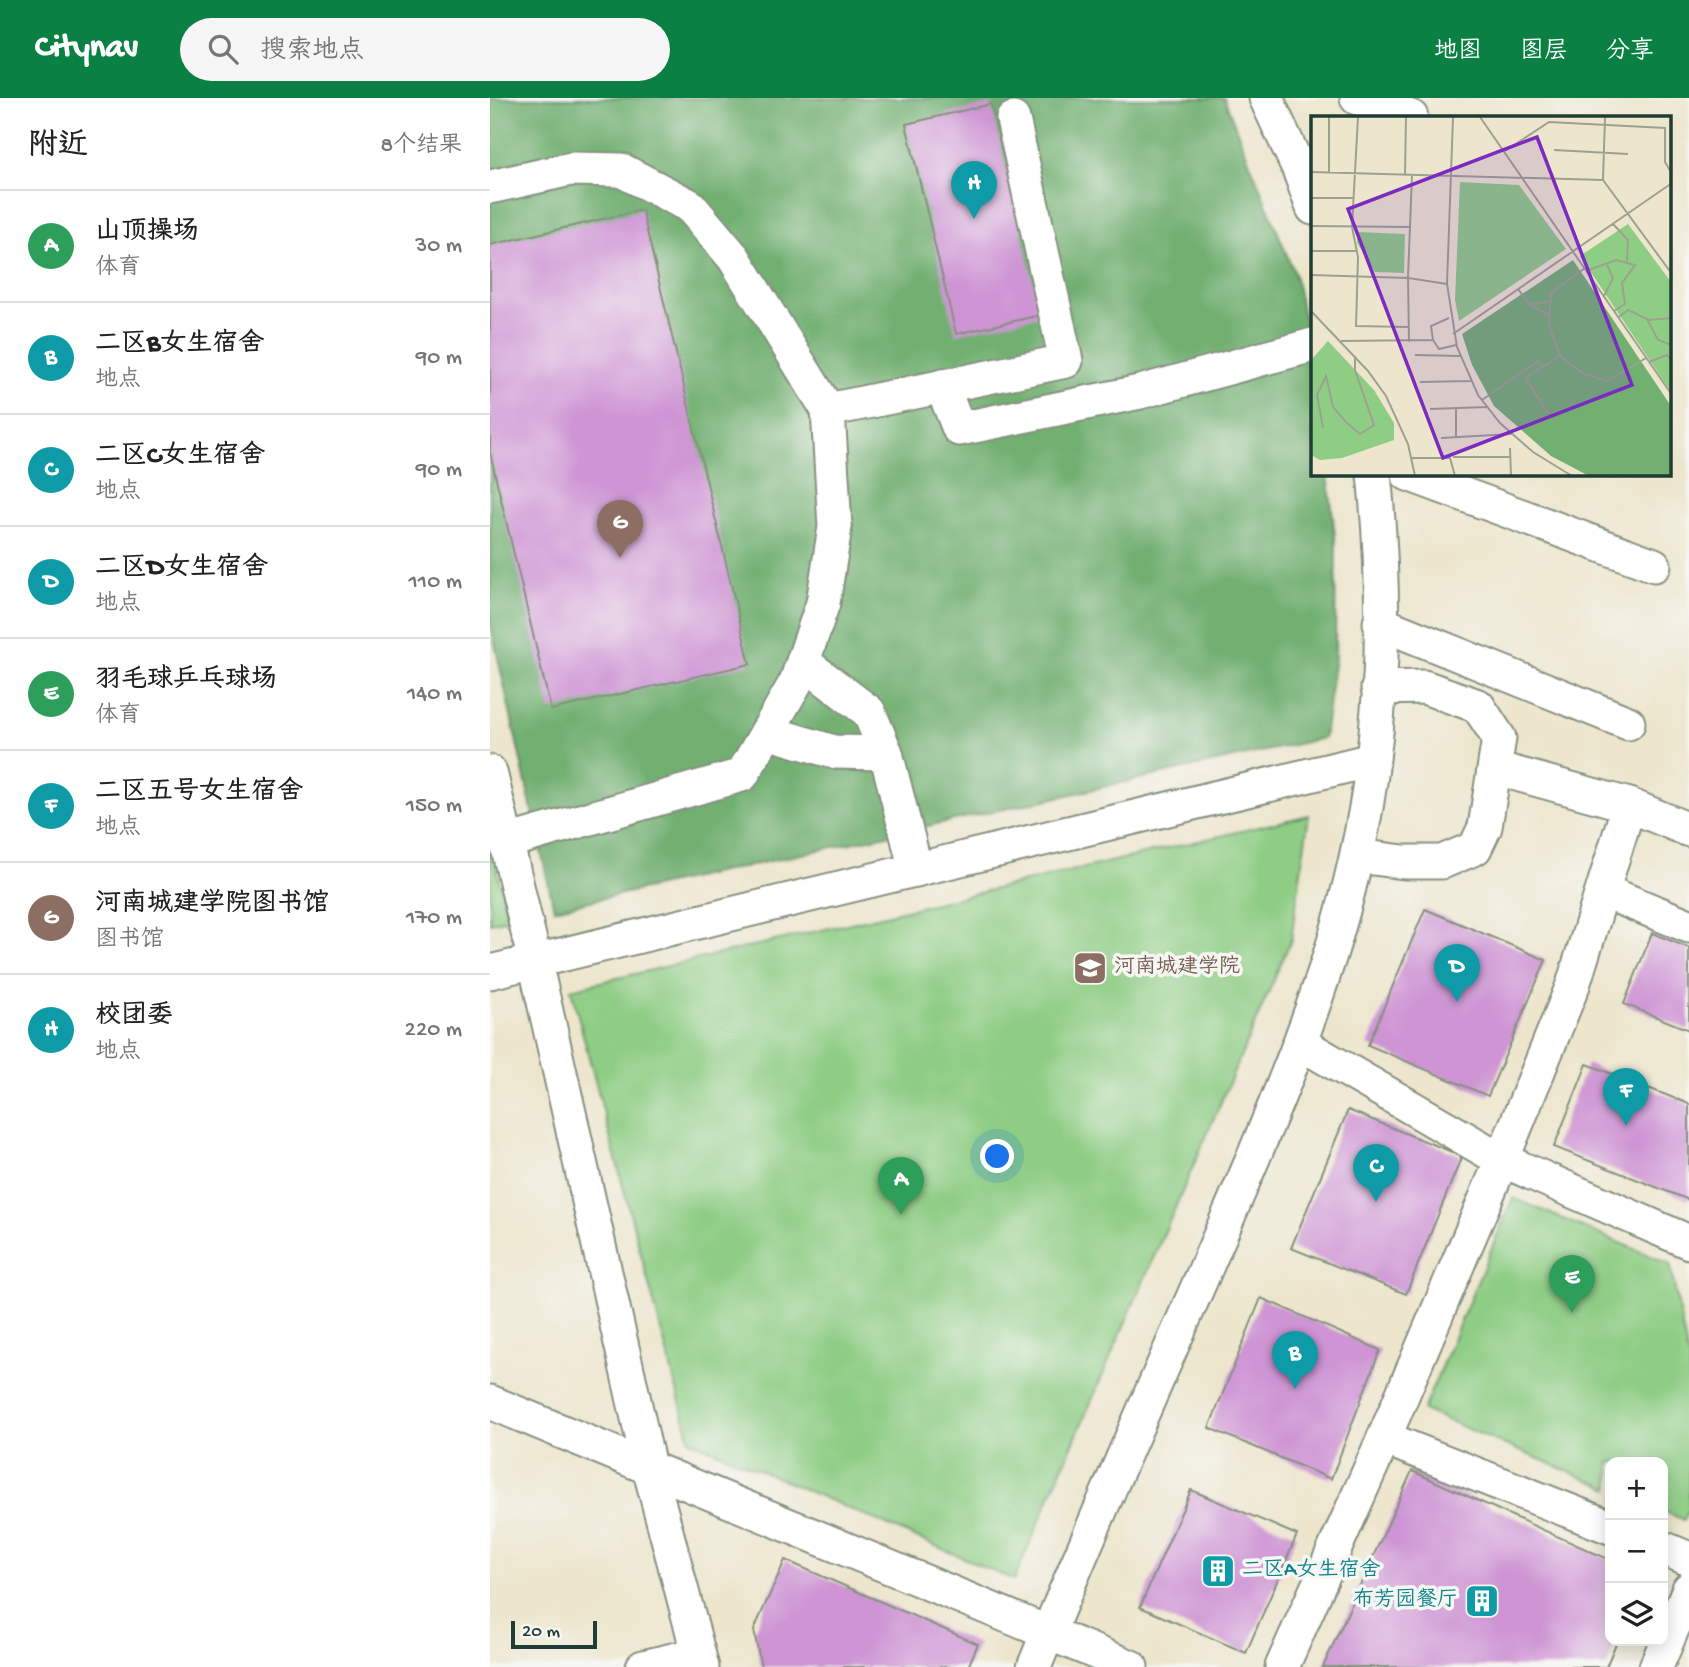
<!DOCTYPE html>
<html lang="zh">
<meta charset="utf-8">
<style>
:root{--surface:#fff;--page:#f6f6f6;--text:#222;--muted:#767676;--line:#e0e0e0;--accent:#0b8043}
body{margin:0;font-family:"Gochi Hand","LXGW WenKai TC",sans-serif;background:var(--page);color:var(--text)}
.controls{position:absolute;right:21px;bottom:21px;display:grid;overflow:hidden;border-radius:14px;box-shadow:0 4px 18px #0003}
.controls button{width:63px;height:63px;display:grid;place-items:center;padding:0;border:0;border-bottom:2px solid var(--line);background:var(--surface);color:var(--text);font:35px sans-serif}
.scale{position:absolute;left:21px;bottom:18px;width:86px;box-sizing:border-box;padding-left:7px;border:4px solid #1f3d34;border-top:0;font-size:19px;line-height:24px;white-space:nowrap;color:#1f3d34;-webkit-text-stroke:5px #f6f6f2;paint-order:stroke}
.you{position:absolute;left:508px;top:1059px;width:24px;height:24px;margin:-18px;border:5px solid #fff;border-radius:50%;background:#1a73e8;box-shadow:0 0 0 10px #1a73e833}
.badge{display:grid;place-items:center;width:46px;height:46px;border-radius:50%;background:var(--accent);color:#fff;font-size:23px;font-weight:700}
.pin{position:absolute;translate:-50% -58px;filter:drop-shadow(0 2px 4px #0008)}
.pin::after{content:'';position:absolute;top:37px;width:24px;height:21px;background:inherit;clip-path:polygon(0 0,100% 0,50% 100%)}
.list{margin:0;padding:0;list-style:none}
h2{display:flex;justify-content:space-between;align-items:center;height:91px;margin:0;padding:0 28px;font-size:30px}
h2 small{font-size:23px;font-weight:400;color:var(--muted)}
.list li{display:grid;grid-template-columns:46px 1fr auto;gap:21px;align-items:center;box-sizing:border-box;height:112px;padding:0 28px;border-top:2px solid var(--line)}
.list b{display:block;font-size:26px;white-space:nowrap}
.list p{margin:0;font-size:23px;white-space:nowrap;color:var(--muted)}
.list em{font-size:23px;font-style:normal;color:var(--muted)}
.icon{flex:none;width:38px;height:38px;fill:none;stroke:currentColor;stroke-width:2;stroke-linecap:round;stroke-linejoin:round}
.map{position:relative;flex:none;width:1199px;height:1569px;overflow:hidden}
header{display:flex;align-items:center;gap:42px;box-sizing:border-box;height:98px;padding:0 35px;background:var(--accent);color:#fff}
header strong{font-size:33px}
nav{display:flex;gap:38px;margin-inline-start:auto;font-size:24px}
.search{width:490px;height:63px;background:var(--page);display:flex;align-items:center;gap:18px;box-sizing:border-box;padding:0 24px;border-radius:38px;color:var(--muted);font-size:26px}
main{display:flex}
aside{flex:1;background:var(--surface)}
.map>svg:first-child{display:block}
.green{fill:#8ecd84;stroke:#56855c;stroke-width:2}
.forest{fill:#72b072;stroke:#487653;stroke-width:2}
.building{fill:#ce94d4}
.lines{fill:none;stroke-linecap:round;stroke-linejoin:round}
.street-casing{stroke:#869280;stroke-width:37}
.street{stroke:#fff;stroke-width:33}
.labels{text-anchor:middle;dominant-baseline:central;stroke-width:7;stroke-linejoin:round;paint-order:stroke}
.education-label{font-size:21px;fill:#785e54;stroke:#f6f6f2;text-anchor:start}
.culture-label{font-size:21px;fill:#0d838f;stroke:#f6f6f2;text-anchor:start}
.inset-road{fill:none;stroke:#9ba290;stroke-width:2}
.view{fill:#7b2cbf;fill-opacity:0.15;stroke:#7b2cbf;stroke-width:3.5}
.inset-edge{fill:none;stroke:#1f3d34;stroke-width:3.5}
</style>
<header>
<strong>Citynav</strong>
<div class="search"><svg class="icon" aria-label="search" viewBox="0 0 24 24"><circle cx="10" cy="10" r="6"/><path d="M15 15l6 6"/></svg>搜索地点</div>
<nav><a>地图</a><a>图层</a><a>分享</a></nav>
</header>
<main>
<aside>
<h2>附近<small>8个结果</small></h2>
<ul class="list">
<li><span class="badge" style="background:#2e9e5b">A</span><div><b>山顶操场</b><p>体育</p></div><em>30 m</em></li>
<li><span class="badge" style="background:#0f9aa8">B</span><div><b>二区B女生宿舍</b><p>地点</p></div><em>90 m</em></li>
<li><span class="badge" style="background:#0f9aa8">C</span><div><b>二区C女生宿舍</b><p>地点</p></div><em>90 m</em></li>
<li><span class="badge" style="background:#0f9aa8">D</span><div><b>二区D女生宿舍</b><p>地点</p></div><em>110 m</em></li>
<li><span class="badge" style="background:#2e9e5b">E</span><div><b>羽毛球乒乓球场</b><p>体育</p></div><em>140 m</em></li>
<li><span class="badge" style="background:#0f9aa8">F</span><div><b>二区五号女生宿舍</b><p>地点</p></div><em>150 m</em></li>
<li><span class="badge" style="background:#8d6e63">G</span><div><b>河南城建学院图书馆</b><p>图书馆</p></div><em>170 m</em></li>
<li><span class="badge" style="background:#0f9aa8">H</span><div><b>校团委</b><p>地点</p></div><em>220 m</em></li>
</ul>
</aside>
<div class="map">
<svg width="1199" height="1569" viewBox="0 0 1199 1569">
<rect width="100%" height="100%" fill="#f6f6f2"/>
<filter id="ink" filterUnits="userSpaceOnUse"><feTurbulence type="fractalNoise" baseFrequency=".0143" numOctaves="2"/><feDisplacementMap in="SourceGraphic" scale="14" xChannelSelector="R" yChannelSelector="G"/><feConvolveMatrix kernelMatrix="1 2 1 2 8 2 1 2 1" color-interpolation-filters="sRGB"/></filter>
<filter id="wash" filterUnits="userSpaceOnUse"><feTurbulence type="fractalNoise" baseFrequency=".00686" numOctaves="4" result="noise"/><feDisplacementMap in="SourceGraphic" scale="28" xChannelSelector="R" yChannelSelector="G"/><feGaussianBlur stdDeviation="1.57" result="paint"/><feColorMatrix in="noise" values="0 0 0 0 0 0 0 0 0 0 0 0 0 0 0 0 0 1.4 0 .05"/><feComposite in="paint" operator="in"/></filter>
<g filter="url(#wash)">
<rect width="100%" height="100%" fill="#ede6cd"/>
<g class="green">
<polygon points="819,717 801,842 524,1482 200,1342 81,891"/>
<polygon points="0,741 18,821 0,825"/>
<polygon points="1023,1100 1180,1166 1199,1264 1199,1409 1194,1422 1173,1413 1173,1364 1120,1364 1120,1391 933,1312"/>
</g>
<polygon class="forest" points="0,0 734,0 805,177 823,265 823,376 838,376 846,448 845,558 834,640 64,811 0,524"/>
<g id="blocks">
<g class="building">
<polygon points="501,6 551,217 466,236 416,26"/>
<polygon points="152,112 260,566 61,612 0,355 0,147"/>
<polygon points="935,811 1056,862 998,998 878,947"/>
<polygon points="1162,835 1199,850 1199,932 1134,906"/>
<polygon points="1097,966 1199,1006 1199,1102 1064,1049"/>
<polygon points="858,1012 972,1058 916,1196 801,1150"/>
<polygon points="771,1200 890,1252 841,1381 719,1330"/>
<polygon points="922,1373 1120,1462 1120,1543 1127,1543 1116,1569 833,1569"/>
<polygon points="701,1392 807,1437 756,1555 650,1509"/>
<polygon points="295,1462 488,1546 478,1569 271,1569 264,1532"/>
</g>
</g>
</g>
<g filter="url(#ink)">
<use href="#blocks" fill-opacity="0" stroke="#869280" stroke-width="2"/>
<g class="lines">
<g class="street-casing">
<g id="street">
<polyline points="776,0 809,71 823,110"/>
<polyline points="867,0 921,19"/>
<polyline points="0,89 81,71 131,72 200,108 244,160 338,312 345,429 333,505 306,584 252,677 16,744"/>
<polyline points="452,288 469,331 650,294 823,247"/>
<polyline points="338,312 576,263 523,21"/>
<polyline points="918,376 1164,467"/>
<polyline points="890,525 1138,625"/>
<polyline points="313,564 379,614 396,655"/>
<polyline points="277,634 344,654 396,655 426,772"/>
<polyline points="1005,670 1139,707 1199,732"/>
<polyline points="0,674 45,864 159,1369 212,1569"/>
<polyline points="1139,707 1083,887 1012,1062 1199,1144"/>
<polyline points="867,758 914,764 952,764 985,750 995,729 1009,640 988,608 934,589 888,590"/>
<polyline points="1113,793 1199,828"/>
<polyline points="0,874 882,662"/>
<polyline points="0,1304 641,1569"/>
<polyline points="894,1340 1120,1429"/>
<polyline points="1173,1450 1199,1461"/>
<polyline points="153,1569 208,1556"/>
<path d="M544,1569C603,1425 667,1283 729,1140C782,1016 837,892 866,760C894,636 897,502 884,376"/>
<polyline points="792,1569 894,1340 1012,1062 810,945"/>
<polyline points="1166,1569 1199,1491"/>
</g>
</g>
<use href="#street" class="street"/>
</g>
</g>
<defs>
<g id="university-square" transform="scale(1.75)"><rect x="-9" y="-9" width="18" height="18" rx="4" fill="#8d6e63" stroke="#f6f6f2"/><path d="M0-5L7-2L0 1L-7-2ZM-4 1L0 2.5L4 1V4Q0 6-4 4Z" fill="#fff"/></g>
<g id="building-square" transform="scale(1.75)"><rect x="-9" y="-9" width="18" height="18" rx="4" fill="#0f9aa8" stroke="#f6f6f2"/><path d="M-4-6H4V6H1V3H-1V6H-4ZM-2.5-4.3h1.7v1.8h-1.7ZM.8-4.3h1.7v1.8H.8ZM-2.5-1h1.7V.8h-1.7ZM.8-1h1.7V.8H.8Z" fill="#fff"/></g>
</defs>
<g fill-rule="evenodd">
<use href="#university-square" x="600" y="870"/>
<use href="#building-square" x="728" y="1473"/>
<use href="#building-square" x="992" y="1503"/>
</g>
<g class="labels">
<g class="education-label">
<text x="624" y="870">河南城建学院</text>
</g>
<g class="culture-label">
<text x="752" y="1473">二区A女生宿舍</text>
<text x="968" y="1503" text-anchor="end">布芳园餐厅</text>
</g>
</g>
<g transform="translate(821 18)">
<rect width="360" height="360" fill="#ede6cd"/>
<path d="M149,66L208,69L255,133L148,205L144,184ZM317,108L360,166V276L269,140ZM46,116L94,118L93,157L64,156L46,127ZM17,225L63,274L83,307V324L31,342L9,344L0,339V244Z" fill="#8ecd84"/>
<path d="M262,144L360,290V360H278L240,340L183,290L161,249L151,218Z" fill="#72b072"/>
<path class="inset-road" d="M47,1L41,111L47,141L45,210L97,211M142,1L136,168L146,231L167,279L189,307L222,336L261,360M169,1L361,279M294,1L292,64L361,158M243,34L317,38M194,35L238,6L354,12V46L361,58M0,56L292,64M18,57V1M94,59L95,1M101,59L97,162L136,168M0,82H42M302,108L317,124L316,145M0,110L99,111M0,135H45M274,152L240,177L238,209L249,240L273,258L296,265L335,242M275,155L305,144L324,149L311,167L314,188L303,195M0,159L97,162L98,226M207,173L219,189L239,185M293,180L302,162L296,149M219,189L238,199M0,195L57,255L75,280L97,328L104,360M308,201L317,194L338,204L361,202M138,202L120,210L122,224L128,233L145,229M336,203L347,224L361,229M142,218L361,67M30,225L122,224M104,239L149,240M338,246L356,239L361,245M109,266L160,265M171,284L227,245L233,251M145,292V322M119,293L176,291M237,297L214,262L249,240M12,312L6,279L15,260L22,291L35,306L49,318L63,309L44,254V240M130,322L201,318M199,332L200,360M142,341H199M101,342H139L144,360"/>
<path class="view" d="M226,21L321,269L132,342L37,93Z"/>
<rect width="360" height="360" class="inset-edge"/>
</g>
</svg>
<div class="controls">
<button>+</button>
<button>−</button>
<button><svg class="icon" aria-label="layers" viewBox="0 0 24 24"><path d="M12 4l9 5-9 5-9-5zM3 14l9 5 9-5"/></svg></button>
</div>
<div class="scale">20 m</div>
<div class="you"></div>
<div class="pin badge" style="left:411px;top:1117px;background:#2e9e5b">A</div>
<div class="pin badge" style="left:805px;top:1291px;background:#0f9aa8">B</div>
<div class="pin badge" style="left:886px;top:1104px;background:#0f9aa8">C</div>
<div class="pin badge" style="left:967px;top:904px;background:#0f9aa8">D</div>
<div class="pin badge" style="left:1082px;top:1215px;background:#2e9e5b">E</div>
<div class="pin badge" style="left:1136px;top:1028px;background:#0f9aa8">F</div>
<div class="pin badge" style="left:130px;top:460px;background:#8d6e63">G</div>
<div class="pin badge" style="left:484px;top:121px;background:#0f9aa8">H</div>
</div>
</main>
